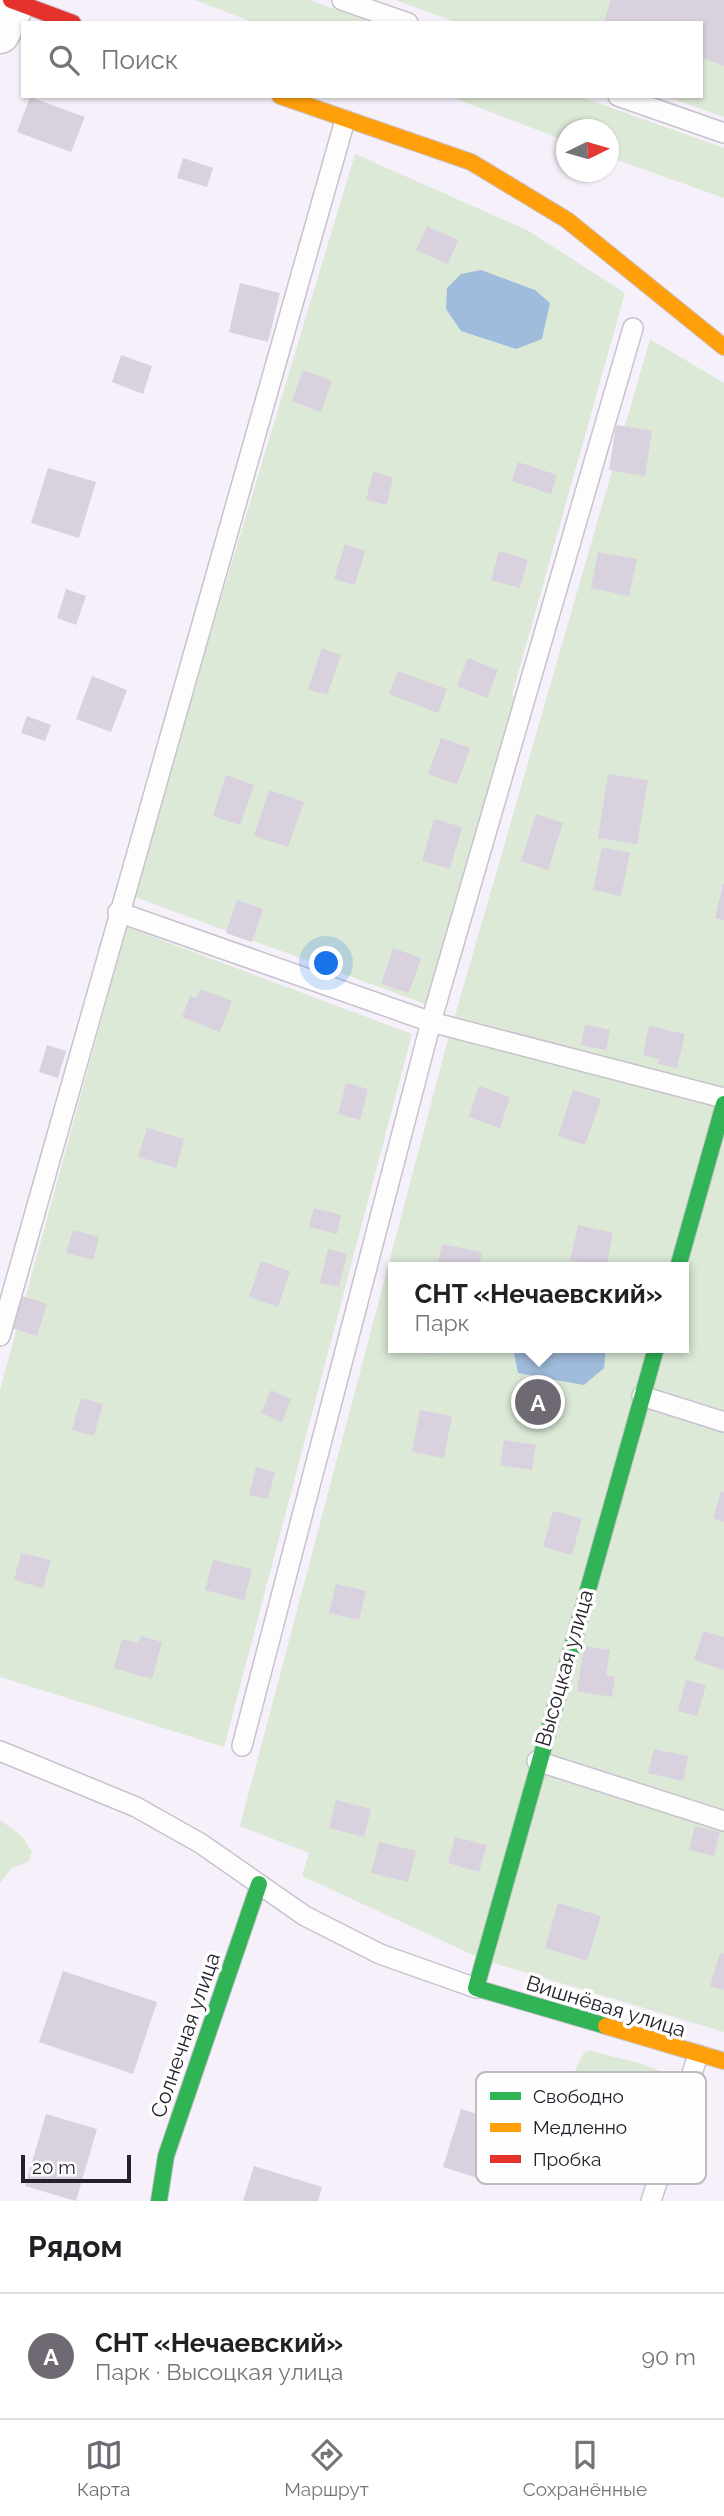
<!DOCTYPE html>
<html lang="ru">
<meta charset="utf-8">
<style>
:root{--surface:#fff;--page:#f6f6f6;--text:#202124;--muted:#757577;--line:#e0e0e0;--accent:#6f6973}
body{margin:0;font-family:Raleway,sans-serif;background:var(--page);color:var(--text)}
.compass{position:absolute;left:556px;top:119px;width:63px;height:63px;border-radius:50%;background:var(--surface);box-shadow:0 2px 5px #0004;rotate:85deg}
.scale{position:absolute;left:21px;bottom:18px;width:110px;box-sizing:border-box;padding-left:7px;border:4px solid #26202b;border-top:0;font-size:19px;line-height:24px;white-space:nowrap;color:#26202b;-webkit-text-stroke:5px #fefefe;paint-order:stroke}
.you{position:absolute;left:327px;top:964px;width:24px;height:24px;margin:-18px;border:5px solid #fff;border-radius:50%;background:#1a73e8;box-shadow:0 0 0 10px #1a73e833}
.badge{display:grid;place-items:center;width:46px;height:46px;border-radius:50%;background:var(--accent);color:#fff;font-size:23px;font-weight:700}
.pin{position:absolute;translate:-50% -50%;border:4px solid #fff;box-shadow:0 2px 7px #0006}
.popup{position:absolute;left:388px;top:1262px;width:301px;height:91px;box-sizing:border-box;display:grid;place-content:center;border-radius:0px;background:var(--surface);filter:drop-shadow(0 2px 5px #0005);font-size:23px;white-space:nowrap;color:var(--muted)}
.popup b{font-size:26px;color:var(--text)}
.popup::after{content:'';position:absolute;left:50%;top:100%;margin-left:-14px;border:14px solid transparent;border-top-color:var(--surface)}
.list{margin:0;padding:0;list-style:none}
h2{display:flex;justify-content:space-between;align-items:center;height:91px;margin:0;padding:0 28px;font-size:30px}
h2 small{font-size:23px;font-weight:400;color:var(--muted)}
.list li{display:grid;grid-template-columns:46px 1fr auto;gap:21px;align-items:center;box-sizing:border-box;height:126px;padding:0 28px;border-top:2px solid var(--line)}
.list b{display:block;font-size:26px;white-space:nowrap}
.list p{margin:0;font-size:23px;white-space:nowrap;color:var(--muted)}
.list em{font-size:23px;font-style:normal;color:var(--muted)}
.icon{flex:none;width:38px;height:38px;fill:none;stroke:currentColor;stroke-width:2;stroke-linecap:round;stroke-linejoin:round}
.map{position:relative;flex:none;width:724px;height:2201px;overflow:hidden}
.search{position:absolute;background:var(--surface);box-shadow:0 2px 5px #0004;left:21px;right:21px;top:21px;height:77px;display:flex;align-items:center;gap:18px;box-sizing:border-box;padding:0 24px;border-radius:0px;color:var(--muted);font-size:26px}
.sheet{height:217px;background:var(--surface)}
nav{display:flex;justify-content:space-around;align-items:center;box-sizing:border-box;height:98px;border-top:2px solid var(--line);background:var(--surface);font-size:19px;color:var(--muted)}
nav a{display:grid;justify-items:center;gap:4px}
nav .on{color:var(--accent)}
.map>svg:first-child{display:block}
.green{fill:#dce9d7;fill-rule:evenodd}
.water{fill:#a0bcdc}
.building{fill:#d9d1de}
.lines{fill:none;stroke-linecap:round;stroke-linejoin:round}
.lane-casing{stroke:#c8c2cc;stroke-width:22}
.street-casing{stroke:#c8c2cc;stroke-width:41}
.fast-casing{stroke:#c8c2cc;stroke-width:18}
.slow-casing{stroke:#c8c2cc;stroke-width:18}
.jam-casing{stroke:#c8c2cc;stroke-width:18}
.lane{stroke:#fefdfe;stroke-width:19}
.street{stroke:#fefdfe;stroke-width:38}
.fast{stroke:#30b455;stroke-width:16}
.slow{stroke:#ff9f0a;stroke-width:16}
.jam{stroke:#e5322d;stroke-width:16}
.labels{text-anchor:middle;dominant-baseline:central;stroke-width:7;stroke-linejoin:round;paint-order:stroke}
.street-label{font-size:21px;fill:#26202b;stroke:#fefefe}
.key{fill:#fefefe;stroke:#bdbbbf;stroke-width:2}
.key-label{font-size:19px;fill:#26202b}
</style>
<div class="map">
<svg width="724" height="2201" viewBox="0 0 724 2201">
<rect width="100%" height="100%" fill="#f6f0fa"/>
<g class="green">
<polygon points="195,0 309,0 373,23 255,23"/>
<polygon points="395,0 724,0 724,117 665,96 701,96 701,23 459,23"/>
<polygon points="449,96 578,96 724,148 724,198 609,157 608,130 566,130 566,141"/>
<polygon points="355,154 527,230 625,293 512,695 517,697 425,1004 135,897 174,755"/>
<path d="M650,339L724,383V2032L484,1960L302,1876L309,1853L240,1826L446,1047ZM393,1267H683V1348H393Z"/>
<polygon points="127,927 412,1034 224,1747 0,1677 0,1390"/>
<polygon points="0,1820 22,1836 32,1852 29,1861 11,1869 0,1883"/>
<path d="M591,2050C615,2060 655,2061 670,2080L671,2097L665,2102L660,2129L653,2145L635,2147L606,2114L577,2100L573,2074L584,2053Z"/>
</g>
<g class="water">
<polygon points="481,270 535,290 550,303 542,339 516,349 461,331 446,309 447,288 461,274"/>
<polygon points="513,1348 606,1348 604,1368 584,1385 518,1373"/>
</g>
<g class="building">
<polygon points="611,0 724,0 724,66 701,57 701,23 607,23 604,21"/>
<polygon points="30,97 85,117 71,152 17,132"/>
<polygon points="183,158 213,168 207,187 177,178"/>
<polygon points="427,226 458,240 448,264 416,250"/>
<polygon points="240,283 280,293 268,342 229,332"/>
<polygon points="121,355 152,366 143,394 112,382"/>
<polygon points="303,370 332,381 321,412 292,401"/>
<polygon points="616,425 652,431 645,476 609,470"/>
<polygon points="518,462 557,475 551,494 512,481"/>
<polygon points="48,468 96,482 79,538 31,523"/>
<polygon points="373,472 393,477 387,505 366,500"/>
<polygon points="345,544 365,551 355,585 334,579"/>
<polygon points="499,551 528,560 520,588 491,580"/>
<polygon points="598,552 637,559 629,596 591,588"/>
<polygon points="66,589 86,596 76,625 57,618"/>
<polygon points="322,648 341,655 327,695 308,689"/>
<polygon points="468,658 498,670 487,698 457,686"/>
<polygon points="398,671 447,689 438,713 389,694"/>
<polygon points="92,676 127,690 111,732 76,719"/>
<polygon points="27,716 51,725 45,741 21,733"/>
<polygon points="441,738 470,748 457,784 428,774"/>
<polygon points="608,774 648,780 637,844 598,838"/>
<polygon points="226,775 254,785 240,825 213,816"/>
<polygon points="269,790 304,802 288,847 254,836"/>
<polygon points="536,814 563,823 548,870 521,861"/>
<polygon points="434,819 462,827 450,869 422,861"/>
<polygon points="602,847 630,853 621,896 593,890"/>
<polygon points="723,884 724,884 724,920 715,918"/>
<polygon points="237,900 263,909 252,942 226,933"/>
<polygon points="393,948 421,958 409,993 381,984"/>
<polygon points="200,989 232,1001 220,1032 182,1017 190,996 196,998"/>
<polygon points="585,1025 610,1030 606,1050 581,1045"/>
<polygon points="649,1026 685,1034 677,1068 658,1064 659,1059 643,1055"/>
<polygon points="47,1045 66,1051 58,1078 39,1072"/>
<polygon points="346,1083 368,1089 360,1120 338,1114"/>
<polygon points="479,1086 510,1097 500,1128 469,1117"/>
<polygon points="573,1090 601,1099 585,1145 558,1136"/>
<polygon points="147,1128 184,1139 176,1168 138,1157"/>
<polygon points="314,1208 341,1215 337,1234 309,1227"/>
<polygon points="578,1225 613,1233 606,1267 570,1260"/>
<polygon points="73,1230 99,1237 93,1260 66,1253"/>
<polygon points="442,1244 482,1252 479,1267 437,1267"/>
<polygon points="328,1249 347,1254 339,1287 320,1283"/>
<polygon points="261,1261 290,1271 278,1307 249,1297"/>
<polygon points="16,1294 47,1304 37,1336 5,1326"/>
<polygon points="413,1348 435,1348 433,1355"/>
<polygon points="271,1390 291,1399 282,1422 261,1413"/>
<polygon points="81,1398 103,1404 94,1436 72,1430"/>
<polygon points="420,1410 452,1416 444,1458 412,1452"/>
<polygon points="504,1440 536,1445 532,1470 500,1465"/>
<polygon points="256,1467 275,1472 268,1499 249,1495"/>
<polygon points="721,1491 724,1492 724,1522 713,1518"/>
<polygon points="553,1511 582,1518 572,1555 543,1547"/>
<polygon points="21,1553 51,1560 43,1588 14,1580"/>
<polygon points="213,1560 252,1569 244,1600 205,1590"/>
<polygon points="336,1584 366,1591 359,1620 329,1613"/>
<polygon points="703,1631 724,1637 724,1670 694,1660"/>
<polygon points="141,1636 162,1642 152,1679 114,1668 122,1639 138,1643"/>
<polygon points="584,1646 610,1650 606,1675 615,1677 612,1697 577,1691"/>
<polygon points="686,1680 706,1685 697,1716 678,1711"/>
<polygon points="654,1749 688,1756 683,1781 648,1773"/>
<polygon points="336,1800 371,1809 364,1837 329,1828"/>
<polygon points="695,1826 720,1832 714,1856 689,1850"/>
<polygon points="455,1837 487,1845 479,1872 448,1863"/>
<polygon points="379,1842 416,1851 408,1882 371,1873"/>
<polygon points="558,1903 601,1916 587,1961 545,1948"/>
<polygon points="720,1953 724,1954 724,1990 710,1986"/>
<polygon points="63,1971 157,2002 133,2074 39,2042"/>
<polygon points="461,2109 518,2127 500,2185 443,2167"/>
<polygon points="46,2114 97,2129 76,2201 25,2186"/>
<polygon points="254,2166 322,2187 318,2201 243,2201"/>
</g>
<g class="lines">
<g class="lane-casing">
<g id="lane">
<polyline points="342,0 408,23"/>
<polyline points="618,96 724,133"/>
<polyline points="118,912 431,1022 724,1098"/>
<polyline points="0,1336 345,120"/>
<polyline points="642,1396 724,1422"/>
<polyline points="242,1746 431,1022 633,328"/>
<polyline points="0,1751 136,1807 200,1843 305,1916 380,1954 476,1988"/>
<polyline points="537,1761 724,1821"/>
<polyline points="651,2201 698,2055"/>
</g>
</g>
<g class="street-casing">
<polyline id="street" points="0,34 16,2"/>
</g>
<g class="fast-casing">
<g id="fast">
<polyline points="678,1267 724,1104"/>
<polyline points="606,2026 476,1988 656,1348"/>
<polyline points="159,2201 166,2156 259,1884"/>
</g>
</g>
<g class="slow-casing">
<g id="slow">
<polyline points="280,96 471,162 567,220 724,347"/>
<polyline points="606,2026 724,2061"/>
</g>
</g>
<g class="jam-casing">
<polyline id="jam" points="11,0 73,23"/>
</g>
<use href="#lane" class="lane"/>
<use href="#street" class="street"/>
<use href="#fast" class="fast"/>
<use href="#slow" class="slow"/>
<use href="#jam" class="jam"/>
</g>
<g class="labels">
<g class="street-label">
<text transform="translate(564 1668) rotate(-74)">Высоцкая улица</text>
<text transform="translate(606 2006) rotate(17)">Вишнёвая улица</text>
<text transform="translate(185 2035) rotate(-71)">Солнечная улица</text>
</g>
</g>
<rect x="476" y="2072" width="230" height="112" rx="10" class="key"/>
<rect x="490" y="2092" width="31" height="8" fill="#30b455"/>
<rect x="490" y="2123" width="31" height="9" fill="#ff9f0a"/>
<rect x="490" y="2155" width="31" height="8" fill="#e5322d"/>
<g class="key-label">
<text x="533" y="2103">Свободно</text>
<text x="533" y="2134">Медленно</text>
<text x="533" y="2166">Пробка</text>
</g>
</svg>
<svg class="compass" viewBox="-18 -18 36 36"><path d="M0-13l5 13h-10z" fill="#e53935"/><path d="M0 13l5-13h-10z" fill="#757577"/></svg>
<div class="scale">20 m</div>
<div class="you"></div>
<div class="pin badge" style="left:538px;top:1402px">A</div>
<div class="popup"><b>СНТ «Нечаевский»</b>Парк</div>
<div class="search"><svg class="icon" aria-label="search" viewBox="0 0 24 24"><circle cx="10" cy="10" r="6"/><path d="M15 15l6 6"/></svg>Поиск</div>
</div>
<section class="sheet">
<h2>Рядом<small></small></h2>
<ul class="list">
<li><span class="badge">A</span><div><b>СНТ «Нечаевский»</b><p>Парк · Высоцкая улица</p></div><em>90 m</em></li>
</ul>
</section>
<nav>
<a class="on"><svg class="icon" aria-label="map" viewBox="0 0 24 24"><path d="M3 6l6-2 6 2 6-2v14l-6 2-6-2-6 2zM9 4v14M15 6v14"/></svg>Карта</a>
<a><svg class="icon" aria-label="directions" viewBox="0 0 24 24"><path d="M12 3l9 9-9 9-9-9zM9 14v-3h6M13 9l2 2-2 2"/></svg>Маршрут</a>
<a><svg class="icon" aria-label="saved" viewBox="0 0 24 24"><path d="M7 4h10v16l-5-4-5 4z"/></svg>Сохранённые</a>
</nav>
